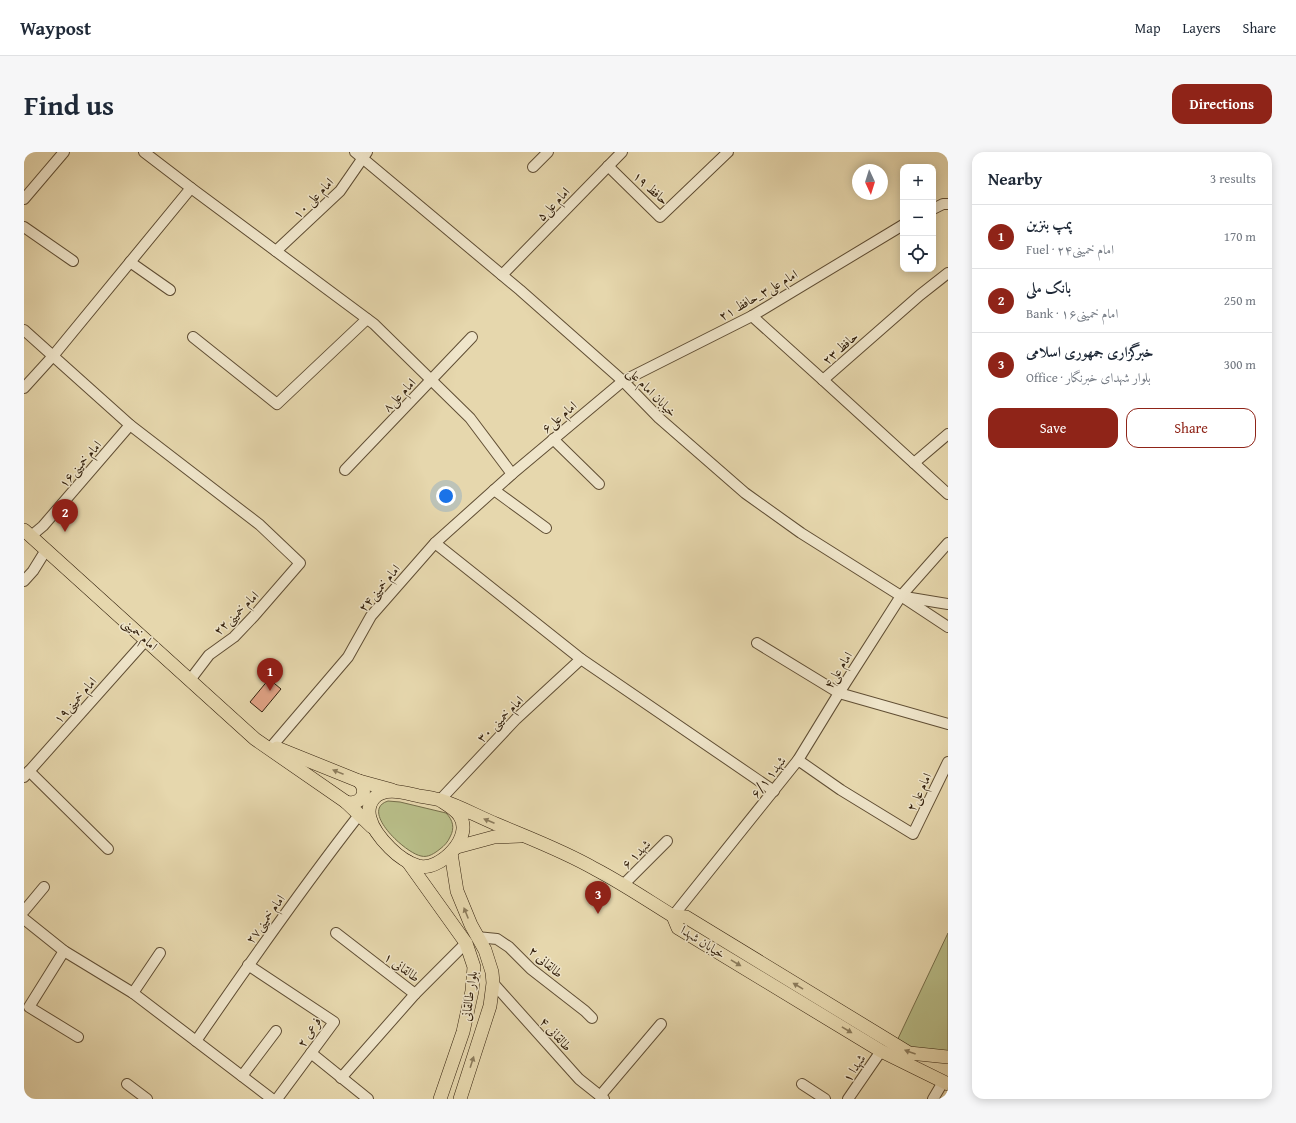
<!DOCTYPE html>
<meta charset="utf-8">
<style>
:root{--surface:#fff;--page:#f6f6f7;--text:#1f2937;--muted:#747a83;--line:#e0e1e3;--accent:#8f2418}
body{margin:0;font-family:"Gentium Book Plus",Amiri,serif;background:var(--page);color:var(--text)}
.controls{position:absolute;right:12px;top:12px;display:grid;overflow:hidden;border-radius:8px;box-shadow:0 2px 10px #0003}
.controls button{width:36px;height:36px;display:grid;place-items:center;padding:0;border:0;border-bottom:1px solid var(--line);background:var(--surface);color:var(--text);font:20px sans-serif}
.compass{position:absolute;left:828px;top:12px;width:36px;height:36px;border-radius:50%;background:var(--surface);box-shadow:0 2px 10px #0003;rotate:176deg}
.you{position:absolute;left:422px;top:344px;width:14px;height:14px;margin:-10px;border:3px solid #fff;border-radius:50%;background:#1a73e8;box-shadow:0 0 0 6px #1a73e833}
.badge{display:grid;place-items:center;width:26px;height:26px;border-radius:50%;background:var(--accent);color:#fff;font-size:13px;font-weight:700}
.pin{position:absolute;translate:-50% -33px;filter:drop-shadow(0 1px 2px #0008)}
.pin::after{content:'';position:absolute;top:21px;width:14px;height:12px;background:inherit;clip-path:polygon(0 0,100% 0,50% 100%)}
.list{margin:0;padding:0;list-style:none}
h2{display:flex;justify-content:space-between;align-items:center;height:52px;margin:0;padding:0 16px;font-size:17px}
h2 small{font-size:13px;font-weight:400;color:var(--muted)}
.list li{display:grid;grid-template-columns:26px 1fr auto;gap:12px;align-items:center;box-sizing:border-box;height:64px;padding:0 16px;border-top:1px solid var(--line)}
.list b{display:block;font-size:15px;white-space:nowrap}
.list p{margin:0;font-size:13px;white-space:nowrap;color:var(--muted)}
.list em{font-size:13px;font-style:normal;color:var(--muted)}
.actions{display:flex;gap:8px;padding:12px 16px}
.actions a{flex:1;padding:9px 0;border:1px solid var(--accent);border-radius:12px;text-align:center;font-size:14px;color:var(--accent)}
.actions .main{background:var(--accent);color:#fff}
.icon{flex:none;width:22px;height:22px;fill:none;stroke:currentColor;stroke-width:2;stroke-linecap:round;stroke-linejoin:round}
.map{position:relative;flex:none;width:924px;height:947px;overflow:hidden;border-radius:12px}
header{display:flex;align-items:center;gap:24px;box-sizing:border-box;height:56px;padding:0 20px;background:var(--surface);border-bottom:1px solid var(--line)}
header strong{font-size:19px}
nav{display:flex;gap:22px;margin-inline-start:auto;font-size:14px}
.intro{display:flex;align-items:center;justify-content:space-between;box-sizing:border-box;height:96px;padding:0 24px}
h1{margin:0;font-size:28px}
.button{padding:10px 18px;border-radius:12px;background:var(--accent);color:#fff;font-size:14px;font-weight:700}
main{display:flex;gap:24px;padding:0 24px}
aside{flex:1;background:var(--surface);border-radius:12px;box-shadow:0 2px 10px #0003}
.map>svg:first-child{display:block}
.green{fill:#b8bd88;stroke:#766e4a}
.building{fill:#e1a386;stroke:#33200c}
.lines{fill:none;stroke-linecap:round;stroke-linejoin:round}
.minor-casing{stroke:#604e34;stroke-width:12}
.major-casing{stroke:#33200c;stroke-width:14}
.minor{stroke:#efe5ca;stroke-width:10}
.major{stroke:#e6d7ad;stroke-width:13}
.oneway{fill:#8c7c5c}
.labels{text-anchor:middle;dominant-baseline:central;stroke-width:3;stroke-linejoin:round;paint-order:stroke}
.street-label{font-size:13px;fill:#33200c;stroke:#efe5ca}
</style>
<header>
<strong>Waypost</strong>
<nav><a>Map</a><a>Layers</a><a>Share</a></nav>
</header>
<div class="intro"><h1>Find us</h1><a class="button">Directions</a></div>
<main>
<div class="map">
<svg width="924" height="947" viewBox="0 0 924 947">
<rect width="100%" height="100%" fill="#e6d7ad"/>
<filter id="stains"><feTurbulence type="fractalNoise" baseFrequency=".005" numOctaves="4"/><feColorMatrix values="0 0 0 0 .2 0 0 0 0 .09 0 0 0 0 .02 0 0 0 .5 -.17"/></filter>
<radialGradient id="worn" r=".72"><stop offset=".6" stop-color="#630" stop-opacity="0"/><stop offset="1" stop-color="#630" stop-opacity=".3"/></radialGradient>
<g class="green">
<path d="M364,649L376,650L422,661C429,668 431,676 426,685C424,690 420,694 416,697C411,701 404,706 397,704C381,701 335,658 364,649Z"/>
<polygon points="924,781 924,900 871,893"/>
</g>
<polygon class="building" points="245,527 257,537 238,560 226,550"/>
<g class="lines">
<g class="minor-casing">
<g id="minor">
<polyline points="120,0 167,36 29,204 106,273 236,373 276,411 230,464 210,485 185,503 166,528"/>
<polyline points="331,0 496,138 599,229 635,266 721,341 777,381 877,444 924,475"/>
<polyline points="584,14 636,65 704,0"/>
<polyline points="509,15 524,0"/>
<polyline points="167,36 350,172 446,266 488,322"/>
<polyline points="0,47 40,0"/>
<polyline points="909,57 919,52 924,52"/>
<polyline points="0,75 49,109"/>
<polyline points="252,99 316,39 343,0"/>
<polyline points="106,110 146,138"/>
<polyline points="478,123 598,0"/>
<polyline points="728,164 799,228 896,143 924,121"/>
<polyline points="0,178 29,204 0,236"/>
<polyline points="169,185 253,252 343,167"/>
<polyline points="799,228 924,342"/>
<polyline points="529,287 575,332"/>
<polyline points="890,311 924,282"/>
<polyline points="321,318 448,185"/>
<polyline points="470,338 522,376"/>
<polyline points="7,384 19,374 106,273"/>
<polyline points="411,391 557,507 750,639"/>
<polyline points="0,429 9,419 22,398"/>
<polyline points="881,445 924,452"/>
<polyline points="733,491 815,541 924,572"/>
<polyline points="248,594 324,505 347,464 411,391 488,322 599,229 728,164 879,73"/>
<polyline points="774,608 815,541 877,444 924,391"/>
<polyline points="5,619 84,697"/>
<polyline points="0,625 122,488"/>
<polyline points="416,648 492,567 557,507"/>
<polyline points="599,733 643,689"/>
<polyline points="0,759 20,735"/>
<polyline points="649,764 774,608 817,638 889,682 924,610"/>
<polyline points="0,767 40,799 109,841 248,947"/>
<polyline points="312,781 391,842 442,791"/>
<polyline points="453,785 473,787 485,795 507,817 561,859 568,866"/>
<polyline points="40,799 5,855 54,885"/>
<polyline points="224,813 310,870 253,947"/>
<polyline points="469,831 555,927 580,947"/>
<polyline points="109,841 136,801"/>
<path d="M172,889C225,812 278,736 335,663"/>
<polyline points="287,901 344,947"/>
<polyline points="218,924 252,879"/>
<polyline points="317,926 391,842"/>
<polyline points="103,932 123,947"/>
<polyline points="778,932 801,947"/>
<polyline points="576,944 637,872"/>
<polyline points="824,947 857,899"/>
<polyline points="909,947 919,930"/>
</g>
</g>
<g class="major-casing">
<g id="major">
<polyline points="0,378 231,587 322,650 348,675"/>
<polyline points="253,596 335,629 368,638"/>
<path d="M416,648C422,652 431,657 435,663C451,684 416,720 394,714C384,711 373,703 366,696C358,688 349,678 346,666C344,659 345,652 350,646C361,634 381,641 395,644C402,645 409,646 416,648C435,654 453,664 472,672C505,686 540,699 571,717C598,731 623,748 649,764"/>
<path d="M322,650C337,654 345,640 335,629"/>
<polyline points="433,695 470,685 496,684"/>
<polyline points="427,701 433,739 447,773 461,798 468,820 469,831 466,854 436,947"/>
<polyline points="384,710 442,791 450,815 448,839 439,880 416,947"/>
<polyline points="649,764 654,776 857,899 924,932"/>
<polyline points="649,764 662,765 885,901 924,905"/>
</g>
</g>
<use href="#minor" class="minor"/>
<use href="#major" class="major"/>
</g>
<defs><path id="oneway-solid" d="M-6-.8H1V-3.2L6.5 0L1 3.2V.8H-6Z"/></defs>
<g class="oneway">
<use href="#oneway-solid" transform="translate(314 620) rotate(-158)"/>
<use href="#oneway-solid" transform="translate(465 669) rotate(-157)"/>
<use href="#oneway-solid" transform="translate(442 761) rotate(-112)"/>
<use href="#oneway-solid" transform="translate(712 811) rotate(31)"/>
<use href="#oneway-solid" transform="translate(774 834) rotate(-149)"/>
<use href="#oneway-solid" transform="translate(823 878) rotate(31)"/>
<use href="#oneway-solid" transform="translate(886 900) rotate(-160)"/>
<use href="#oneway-solid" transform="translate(448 910) rotate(-72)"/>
</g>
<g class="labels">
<g class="street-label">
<text transform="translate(627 36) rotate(42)">حافظ ۱۹</text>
<text transform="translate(289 46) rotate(-45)">امام علی ۱۰</text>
<text transform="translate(529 52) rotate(-46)">امام علی۵</text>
<text transform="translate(734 143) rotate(-30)">امام علی۳_حافظ ۲۱</text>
<text transform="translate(816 196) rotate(-41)">حافظ ۲۳</text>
<text transform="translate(628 240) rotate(45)">خیابان امام علی</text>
<text transform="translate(375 243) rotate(-46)">امام علی۸</text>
<text transform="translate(535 265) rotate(-40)">امام علی۶</text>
<text transform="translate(56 312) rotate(-49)">امام خمینی۱۶</text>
<text transform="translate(355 436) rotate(-50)">امام خمینی۲۴</text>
<text transform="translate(212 461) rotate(-44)">امام خمینی۲۲</text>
<text transform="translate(116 482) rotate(42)">امام خمینی</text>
<text transform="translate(814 518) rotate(-57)">امام علی۴</text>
<text transform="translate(51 548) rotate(-48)">امام خمینی۱۹</text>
<text transform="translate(476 567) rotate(-45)">امام خمینی ۳۰</text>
<text transform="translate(744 625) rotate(-52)">شهد۱ ۶/۱</text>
<text transform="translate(895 640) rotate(-64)">امام علی۲</text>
<text transform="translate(612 702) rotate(-45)">شهد۱ ۶</text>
<text transform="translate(241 767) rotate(-54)">امام خمینی۲۷</text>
<text transform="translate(679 790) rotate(32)">خیابان شهدا</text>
<text transform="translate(522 810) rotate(41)">طالقانی ۲</text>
<text transform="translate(378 815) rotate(36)">طالقانی ۱</text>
<text transform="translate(445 844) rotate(-82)">بلوار طالقانی</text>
<text transform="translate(285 880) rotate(-57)">فرعی ۲</text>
<text transform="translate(532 882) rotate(48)">طالقانی ۴</text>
<text transform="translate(830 916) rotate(-56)">شهدا ۱</text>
</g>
</g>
<rect width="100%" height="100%" filter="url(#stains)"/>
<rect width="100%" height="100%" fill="url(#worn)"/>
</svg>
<div class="controls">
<button>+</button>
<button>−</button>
<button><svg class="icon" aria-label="locate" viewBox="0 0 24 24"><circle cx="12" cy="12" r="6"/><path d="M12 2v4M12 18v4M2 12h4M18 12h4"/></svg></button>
</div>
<svg class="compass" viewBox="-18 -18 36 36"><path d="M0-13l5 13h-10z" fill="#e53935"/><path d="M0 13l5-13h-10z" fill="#747a83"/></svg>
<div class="you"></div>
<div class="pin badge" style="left:246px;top:539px">1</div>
<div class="pin badge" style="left:41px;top:380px">2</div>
<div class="pin badge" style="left:574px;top:762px">3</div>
</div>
<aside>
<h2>Nearby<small>3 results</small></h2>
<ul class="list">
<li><span class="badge">1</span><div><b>پمپ بنزین</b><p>Fuel · امام خمینی۲۴</p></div><em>170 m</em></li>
<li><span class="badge">2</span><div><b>بانک ملی</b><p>Bank · امام خمینی۱۶</p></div><em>250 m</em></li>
<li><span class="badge">3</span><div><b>خبرگزاری جمهوری اسلامی</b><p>Office · بلوار شهدای خبرنگار</p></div><em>300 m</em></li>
</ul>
<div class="actions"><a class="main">Save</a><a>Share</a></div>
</aside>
</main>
